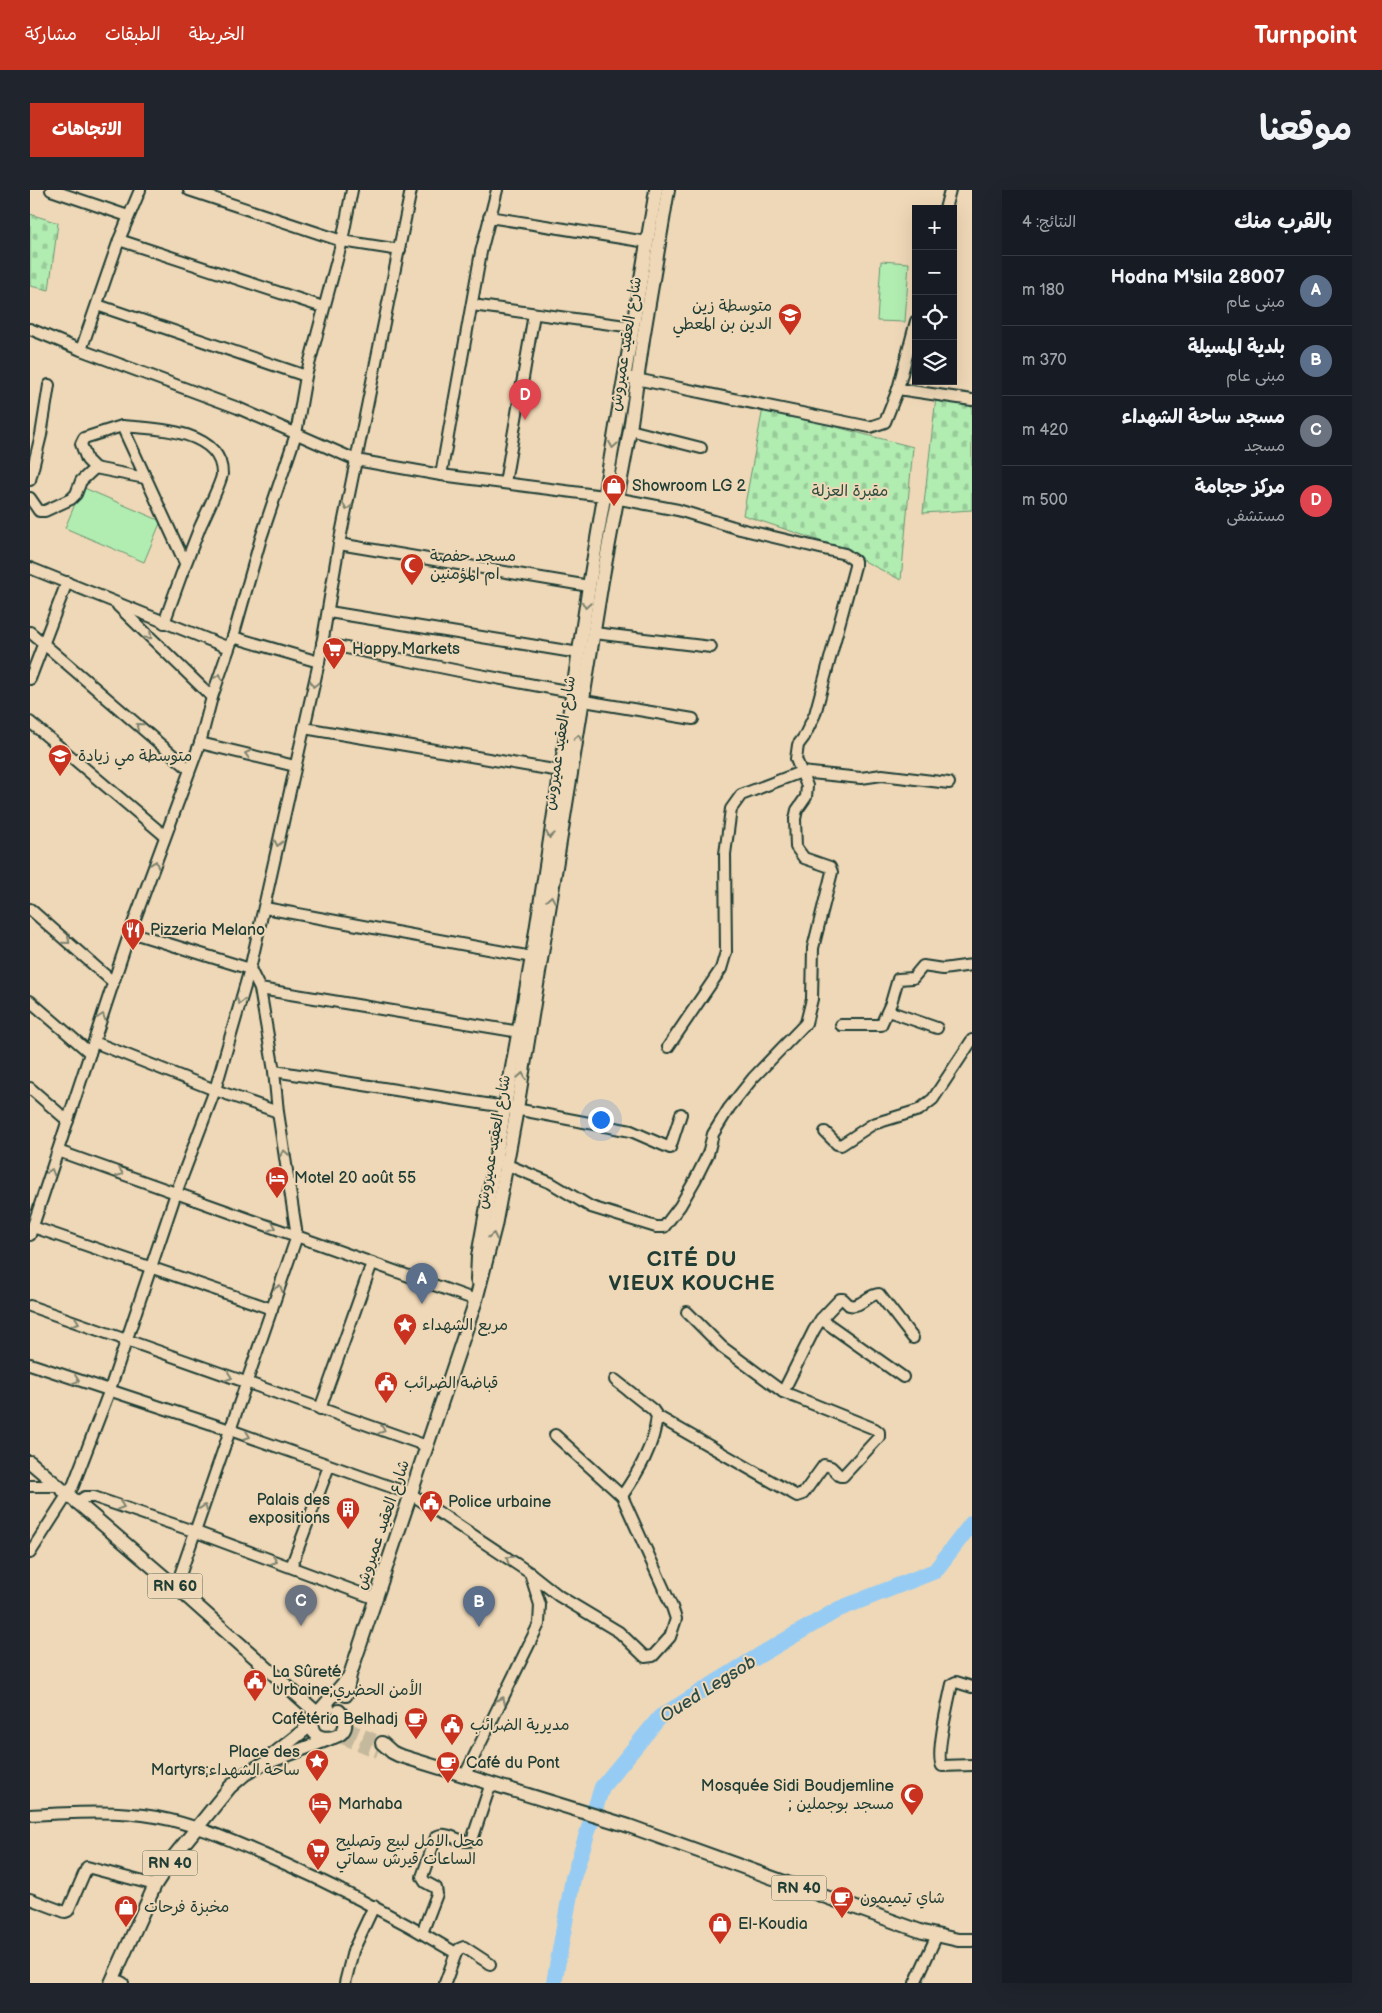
<!DOCTYPE html>
<html lang="ar">
<meta charset="utf-8">
<style>
:root{--surface:#171b24;--page:#20242c;--text:#f1f3f6;--muted:#9ea1a6;--line:#363941;--accent:#c8321e}
body{margin:0;font-family:"Balsamiq Sans","Playpen Sans Arabic",sans-serif;background:var(--page);color:var(--text);direction:rtl}
.controls{position:absolute;right:15px;top:15px;display:grid;overflow:hidden;border-radius:0px;box-shadow:0 5px 20px #0002}
.controls button{width:45px;height:45px;display:grid;place-items:center;padding:0;border:0;border-bottom:1px solid var(--line);background:var(--surface);color:var(--text);font:25px sans-serif}
.you{position:absolute;left:570px;top:929px;width:18px;height:18px;margin:-12px;border:4px solid #fff;border-radius:50%;background:#1a73e8;box-shadow:0 0 0 8px #1a73e833}
.badge{display:grid;place-items:center;width:32px;height:32px;border-radius:50%;background:var(--accent);color:#fff;font-size:16px;font-weight:700}
.pin{position:absolute;translate:-50% -41px;filter:drop-shadow(0 1px 2px #0008)}
.pin::after{content:'';position:absolute;top:26px;width:18px;height:15px;background:inherit;clip-path:polygon(0 0,100% 0,50% 100%)}
.list{margin:0;padding:0;list-style:none}
h2{display:flex;justify-content:space-between;align-items:center;height:65px;margin:0;padding:0 20px;font-size:21px}
h2 small{font-size:16px;font-weight:400;color:var(--muted)}
.list li{display:grid;grid-template-columns:32px 1fr auto;gap:15px;align-items:center;box-sizing:border-box;height:70px;padding:0 20px;border-top:1px solid var(--line)}
.list b{display:block;font-size:19px;white-space:nowrap}
.list p{margin:0;font-size:16px;white-space:nowrap;color:var(--muted)}
.list em{font-size:16px;font-style:normal;color:var(--muted)}
.icon{flex:none;width:28px;height:28px;fill:none;stroke:currentColor;stroke-width:2;stroke-linecap:round;stroke-linejoin:round}
.map{position:relative;flex:none;width:942px;height:1793px;overflow:hidden;direction:ltr;border-radius:0px}
header{display:flex;align-items:center;gap:30px;box-sizing:border-box;height:70px;padding:0 25px;background:var(--accent);color:#fff}
header strong{font-size:24px}
nav{display:flex;gap:28px;margin-inline-start:auto;font-size:18px}
.intro{display:flex;align-items:center;justify-content:space-between;box-sizing:border-box;height:120px;padding:0 30px}
h1{margin:0;font-size:35px}
.button{padding:12px 22px;border-radius:0px;background:var(--accent);color:#fff;font-size:18px;font-weight:700}
main{display:flex;gap:30px;padding:0 30px}
aside{flex:1;background:var(--surface);border-radius:0px;box-shadow:0 5px 20px #0002}
.map>svg:first-child{display:block}
.green{fill:#b1ecb1;stroke:#689472}
.cemetery{fill:url(#cemetery-stones);stroke:#689472}
.lines{fill:none;stroke-linecap:round;stroke-linejoin:round}
.river{stroke:#96ccf4;stroke-width:16}
.major-tunnel{stroke:#c5b99d;stroke-width:12;stroke-dasharray:12 6;stroke-linecap:butt}
.minor-casing{stroke:#1f3d34;stroke-width:14}
.major-casing{stroke:#1f3d34;stroke-width:16}
.minor{stroke:#efd8b7;stroke-width:10}
.major{stroke:#efd8b7;stroke-width:12}
.oneway{stroke:#7d836f}
.labels{text-anchor:middle;dominant-baseline:central;stroke-width:4;stroke-linejoin:round;paint-order:stroke}
.shield{fill:#efd8b7;stroke:#5d6c5b;stroke-width:1}
.shield-label{font-size:15px;font-weight:bold;fill:#1f3d34}
.poi-label{font-size:16px;fill:#1f3d34;stroke:#efd8b7;text-anchor:start}
.street-label{font-size:16px;fill:#1f3d34;stroke:#efd8b7}
.park-label{font-size:16px;fill:#2e4e40;stroke:#efd8b7}
.water-label{font-size:18px;font-style:italic;fill:#2b4b47;stroke:#efd8b7}
.district-label{font-size:21px;font-weight:bold;letter-spacing:1px;fill:#1f3d34;stroke:#efd8b7}
</style>
<header>
<strong>Turnpoint</strong>
<nav><a>الخريطة</a><a>الطبقات</a><a>مشاركة</a></nav>
</header>
<div class="intro"><h1>موقعنا</h1><a class="button">الاتجاهات</a></div>
<main>
<aside>
<h2>بالقرب منك<small>النتائج: 4</small></h2>
<ul class="list">
<li><span class="badge" style="background:#5c6f8a">A</span><div><b>Hodna M'sila 28007</b><p>مبنى عام</p></div><em>180 m</em></li>
<li><span class="badge" style="background:#5c6f8a">B</span><div><b>بلدية المسيلة</b><p>مبنى عام</p></div><em>370 m</em></li>
<li><span class="badge" style="background:#6b7280">C</span><div><b>مسجد ساحة الشهداء</b><p>مسجد</p></div><em>420 m</em></li>
<li><span class="badge" style="background:#e0444e">D</span><div><b>مركز حجامة</b><p>مستشفى</p></div><em>500 m</em></li>
</ul>
</aside>
<div class="map">
<svg width="942" height="1793" viewBox="0 0 942 1793">
<defs>
<pattern id="cemetery-stones" width="16" height="16" patternUnits="userSpaceOnUse" patternTransform="scale(1.25)"><rect width="16" height="16" fill="#b1ecb1"/><path d="M2 7V4a2 2 0 0 1 4 0v3zM10 15v-3a2 2 0 0 1 4 0v3z" fill="#98cb99"/></pattern>
</defs>
<rect width="100%" height="100%" fill="#efd8b7"/>
<filter id="ink" filterUnits="userSpaceOnUse"><feTurbulence type="fractalNoise" baseFrequency=".02" numOctaves="2"/><feDisplacementMap in="SourceGraphic" scale="10" xChannelSelector="R" yChannelSelector="G"/><feConvolveMatrix kernelMatrix="1 2 1 2 8 2 1 2 1" color-interpolation-filters="sRGB"/></filter>
<g filter="url(#ink)">
<g class="green">
<polygon points="851,71 879,73 875,132 847,131"/>
<polygon points="52,297 131,331 114,372 35,338"/>
</g>
<g class="cemetery">
<polygon points="0,24 28,33 19,100 0,96"/>
<polygon points="906,207 942,213 942,320 893,323"/>
<polygon points="733,218 883,257 871,390 805,356 713,325"/>
</g>
<g class="lines">
<polyline class="river" points="524,1793 543,1688 572,1597 630,1527 730,1465 809,1419 905,1381 942,1333"/>
<g class="major-tunnel">
<polyline points="317,1538 352,1553"/>
<polyline points="312,1548 348,1562"/>
</g>
<g class="minor-casing">
<g id="minor">
<polyline points="21,0 98,26"/>
<polyline points="159,0 312,51 370,60"/>
<polyline points="915,19 920,0"/>
<polyline points="459,27 617,52"/>
<polyline points="89,50 293,117"/>
<polyline points="67,115 276,186"/>
<polyline points="442,115 603,137"/>
<polyline points="0,139 51,160 208,218 326,270 411,285 574,306 648,320 710,339 815,364 825,371 825,376 785,524 774,547 768,555 766,569 777,596 776,607 767,620 765,629 766,657 774,668 800,677 802,682 783,758 782,809 776,833 723,888 699,918 683,944 678,964 665,990 650,1016 634,1037 626,1037 561,1017 521,993 475,974"/>
<polyline points="51,160 89,50 110,0"/>
<polyline points="601,188 840,237 855,232 868,199 886,131"/>
<polyline points="868,199 942,210"/>
<polyline points="92,236 54,248 51,254 57,270 65,278 115,288"/>
<polyline points="600,240 671,258"/>
<polyline points="411,285 451,62 467,0"/>
<polyline points="0,290 11,245 19,195"/>
<polyline points="475,293 504,124"/>
<polyline points="0,308 9,321 15,321 41,309 46,304 51,291 65,278"/>
<polyline points="309,354 559,396"/>
<polyline points="0,378 199,458"/>
<polyline points="88,416 182,507"/>
<polyline points="299,422 549,463"/>
<path d="M134,433C145,401 157,369 170,337C174,328 192,291 192,284C192,239 122,238 92,236L155,373"/>
<polyline points="0,442 159,579"/>
<polyline points="564,443 681,457"/>
<polyline points="203,447 289,472"/>
<polyline points="292,453 439,483 542,502"/>
<polyline points="0,489 37,392"/>
<polyline points="554,511 663,529"/>
<polyline points="0,532 135,646"/>
<polyline points="274,538 530,581"/>
<polyline points="170,553 265,576"/>
<polyline points="235,718 502,767"/>
<polyline points="0,719 83,792"/>
<polyline points="100,742 220,779 230,799 490,842"/>
<polyline points="0,811 60,863"/>
<polyline points="858,821 907,838"/>
<polyline points="811,835 851,835 861,813 868,789 883,788 893,776 913,779 942,775"/>
<polyline points="64,852 185,900 248,922"/>
<polyline points="638,857 691,779 696,762 695,664 701,619 711,605 771,582 831,588 852,585 919,593"/>
<polyline points="244,881 475,917 601,941 640,958 651,924"/>
<polyline points="0,898 38,931"/>
<polyline points="795,942 807,954 811,955 843,934 889,920 903,909 942,850"/>
<polyline points="28,961 446,1110"/>
<polyline points="3,1037 242,1119"/>
<polyline points="0,1045 100,742 170,553 182,507 203,447 231,348 266,244 276,186 312,51 322,0"/>
<polyline points="0,1116 397,1256"/>
<polyline points="657,1122 692,1157 753,1202 784,1140 791,1129 873,1187"/>
<path d="M791,1129L810,1109H813L819,1115C831,1118 838,1104 849,1104L883,1148"/>
<polyline points="0,1174 200,1240 381,1304 500,1383 510,1415 509,1434 435,1585"/>
<path d="M585,1190L623,1220L627,1226C624,1256 609,1281 592,1306"/>
<polyline points="290,1219 342,1073"/>
<polyline points="627,1226 767,1306 773,1304 794,1275 801,1277 810,1286 813,1286 849,1247 849,1242 845,1239 753,1202"/>
<polyline points="0,1296 26,1296"/>
<polyline points="46,1313 55,1307 64,1307 166,1342 346,1409"/>
<polyline points="0,1363 43,1296 79,1202 146,1003 185,900 220,779 289,472 309,354 381,0"/>
<polyline points="261,1377 299,1276"/>
<polyline points="500,1383 529,1406 589,1442 615,1467 623,1466 640,1447 646,1429 642,1417 592,1306 525,1245"/>
<polyline points="146,1397 267,1046 248,922 244,881 230,799"/>
<path d="M942,1497L926,1492L922,1494C919,1508 905,1567 912,1576L942,1575"/>
<path d="M0,1625C41,1623 85,1620 126,1627C164,1634 198,1649 233,1664C300,1693 364,1726 426,1763L429,1759L434,1757L460,1774"/>
<polyline points="0,1709 35,1722 38,1721 57,1677 125,1695"/>
<path d="M392,1743L407,1704L406,1698L395,1692L392,1687L406,1647C417,1639 430,1655 442,1650L461,1593"/>
<polyline points="83,1788 93,1793"/>
<polyline points="315,1793 323,1761 344,1716"/>
<polyline points="415,1793 426,1763"/>
<polyline points="885,1793 907,1745"/>
</g>
</g>
<g class="major-casing">
<g id="major">
<polyline points="447,1090 448,1066 502,767 559,396 626,0"/>
<polyline points="0,1272 146,1397 286,1522"/>
<polyline points="316,1505 320,1485 446,1110 465,1036 487,919 572,391 600,240 613,149 638,0"/>
<path d="M298,1517L286,1522C264,1560 336,1553 309,1521"/>
<polyline points="292,1518 319,1487"/>
<polyline points="352,1553 362,1562 368,1565 599,1636 893,1742 928,1750 942,1750"/>
<polyline points="239,1568 282,1534"/>
<polyline points="81,1793 125,1695 144,1666 200,1597 215,1584 231,1575 299,1549"/>
</g>
</g>
<use href="#minor" class="minor"/>
<use href="#major" class="major"/>
</g>
<defs><path id="oneway-chevron" d="M-2-3.5L2.5 0L-2 3.5" fill="none" stroke-width="1.6" stroke-linecap="round" stroke-linejoin="round" transform="scale(1.25)"/></defs>
<g class="oneway">
<use href="#oneway-chevron" transform="translate(583 255) rotate(100)"/>
<use href="#oneway-chevron" transform="translate(317 317) rotate(101)"/>
<use href="#oneway-chevron" transform="translate(556 415) rotate(99)"/>
<use href="#oneway-chevron" transform="translate(119 446) rotate(44)"/>
<use href="#oneway-chevron" transform="translate(189 487) rotate(-71)"/>
<use href="#oneway-chevron" transform="translate(284 494) rotate(103)"/>
<use href="#oneway-chevron" transform="translate(109 536) rotate(-139)"/>
<use href="#oneway-chevron" transform="translate(548 548) rotate(-80)"/>
<use href="#oneway-chevron" transform="translate(218 564) rotate(-166)"/>
<use href="#oneway-chevron" transform="translate(520 645) rotate(99)"/>
<use href="#oneway-chevron" transform="translate(248 653) rotate(102)"/>
<use href="#oneway-chevron" transform="translate(125 674) rotate(-70)"/>
<use href="#oneway-chevron" transform="translate(521 709) rotate(-81)"/>
<use href="#oneway-chevron" transform="translate(37 751) rotate(41)"/>
<use href="#oneway-chevron" transform="translate(210 811) rotate(106)"/>
<use href="#oneway-chevron" transform="translate(72 827) rotate(-72)"/>
<use href="#oneway-chevron" transform="translate(492 886) rotate(-81)"/>
<use href="#oneway-chevron" transform="translate(254 963) rotate(-99)"/>
<use href="#oneway-chevron" transform="translate(21 982) rotate(-72)"/>
<use href="#oneway-chevron" transform="translate(90 983) rotate(20)"/>
<use href="#oneway-chevron" transform="translate(243 1037) rotate(20)"/>
<use href="#oneway-chevron" transform="translate(463 1046) rotate(-78)"/>
<use href="#oneway-chevron" transform="translate(249 1098) rotate(-71)"/>
<use href="#oneway-chevron" transform="translate(46 1132) rotate(20)"/>
<use href="#oneway-chevron" transform="translate(199 1187) rotate(19)"/>
<use href="#oneway-chevron" transform="translate(46 1190) rotate(19)"/>
<use href="#oneway-chevron" transform="translate(352 1240) rotate(19)"/>
<use href="#oneway-chevron" transform="translate(217 1246) rotate(20)"/>
<use href="#oneway-chevron" transform="translate(91 1316) rotate(19)"/>
<use href="#oneway-chevron" transform="translate(174 1318) rotate(-71)"/>
<use href="#oneway-chevron" transform="translate(479 1369) rotate(-146)"/>
<use href="#oneway-chevron" transform="translate(244 1371) rotate(20)"/>
<use href="#oneway-chevron" transform="translate(472 1510) rotate(-64)"/>
</g>
</g>
<defs>
<g id="school-pin" transform="scale(1.25)"><path d="M0 17L-7.5 6A9.5 9.5 0 1 1 7.5 6Z" fill="#c8321e" stroke="#efd8b7"/><path d="M0-5L7-2L0 1L-7-2ZM-4 1L0 2.5L4 1V4Q0 6-4 4Z" fill="#fff"/></g>
<g id="shop-pin" transform="scale(1.25)"><path d="M0 17L-7.5 6A9.5 9.5 0 1 1 7.5 6Z" fill="#c8321e" stroke="#efd8b7"/><path d="M-5-2.5h2.3a2.7 3.5 0 0 1 5.4 0H5L5.5 6h-11ZM-1.5-2.5h3a1.5 2.3 0 0 0-3 0Z" fill="#fff"/></g>
<g id="mosque-pin" transform="scale(1.25)"><path d="M0 17L-7.5 6A9.5 9.5 0 1 1 7.5 6Z" fill="#c8321e" stroke="#efd8b7"/><path d="M3.5-4.9A6 6 0 1 0 3.5 4.9A5 5 0 1 1 3.5-4.9Z" fill="#fff"/></g>
<g id="supermarket-pin" transform="scale(1.25)"><path d="M0 17L-7.5 6A9.5 9.5 0 1 1 7.5 6Z" fill="#c8321e" stroke="#efd8b7"/><path d="M-6-5.5h2.5l.6 2H6L4.5 2H-2.5L-4.4-4H-6ZM-1.5 3.2a1.3 1.3 0 1 0 .1 0ZM3 3.2a1.3 1.3 0 1 0 .1 0Z" fill="#fff"/></g>
<g id="restaurant-pin" transform="scale(1.25)"><path d="M0 17L-7.5 6A9.5 9.5 0 1 1 7.5 6Z" fill="#c8321e" stroke="#efd8b7"/><path d="M-5-6h1v4h1v-4h1v4h1v-4h1v5L-1.5 .5V6h-2V.5L-5-1ZM5-6V6H3V1.5H1.5Q1.5-4 5-6Z" fill="#fff"/></g>
<g id="hotel-pin" transform="scale(1.25)"><path d="M0 17L-7.5 6A9.5 9.5 0 1 1 7.5 6Z" fill="#c8321e" stroke="#efd8b7"/><path d="M-6-4.5h1.5V1H6V5H4.5V3h-9V5H-6ZM-4 0a1.8 1.8 0 1 1 3.6 0ZM.5 0V-2.5h3Q6-2.5 6 0Z" fill="#fff"/></g>
<g id="sight-pin" transform="scale(1.25)"><path d="M0 17L-7.5 6A9.5 9.5 0 1 1 7.5 6Z" fill="#c8321e" stroke="#efd8b7"/><path d="M0-6L1.8-2.2L6-1.7L2.9 1.2L3.7 5.4L0 3.3L-3.7 5.4L-2.9 1.2L-6-1.7L-1.8-2.2Z" fill="#fff"/></g>
<g id="civic-pin" transform="scale(1.25)"><path d="M0 17L-7.5 6A9.5 9.5 0 1 1 7.5 6Z" fill="#c8321e" stroke="#efd8b7"/><path d="M-.6-6.5H3V-4.5H.6V-3L4-1V1h2V6H-6V1h2V-1L-.6-3ZM-1.2 2.5V6h2.4V2.5Z" fill="#fff"/></g>
<g id="building-pin" transform="scale(1.25)"><path d="M0 17L-7.5 6A9.5 9.5 0 1 1 7.5 6Z" fill="#c8321e" stroke="#efd8b7"/><path d="M-4-6H4V6H1V3H-1V6H-4ZM-2.5-4.3h1.7v1.8h-1.7ZM.8-4.3h1.7v1.8H.8ZM-2.5-1h1.7V.8h-1.7ZM.8-1h1.7V.8H.8Z" fill="#fff"/></g>
<g id="cafe-pin" transform="scale(1.25)"><path d="M0 17L-7.5 6A9.5 9.5 0 1 1 7.5 6Z" fill="#c8321e" stroke="#efd8b7"/><path d="M-5.5-4.5H6V0H3Q3 3.5 0 3.5H-2.5Q-5.5 3.5-5.5 0ZM3-3.2v2h1.7v-2ZM-6 4.5H4V6H-6Z" fill="#fff"/></g>
</defs>
<g fill-rule="evenodd">
<use href="#school-pin" x="760" y="125"/>
<use href="#shop-pin" x="584" y="296"/>
<use href="#mosque-pin" x="382" y="375"/>
<use href="#supermarket-pin" x="304" y="459"/>
<use href="#school-pin" x="30" y="566"/>
<use href="#restaurant-pin" x="103" y="740"/>
<use href="#hotel-pin" x="247" y="988"/>
<use href="#sight-pin" x="375" y="1135"/>
<use href="#civic-pin" x="356" y="1193"/>
<use href="#civic-pin" x="401" y="1312"/>
<use href="#building-pin" x="318" y="1319"/>
<use href="#civic-pin" x="225" y="1491"/>
<use href="#cafe-pin" x="386" y="1529"/>
<use href="#civic-pin" x="422" y="1535"/>
<use href="#sight-pin" x="287" y="1571"/>
<use href="#cafe-pin" x="418" y="1573"/>
<use href="#mosque-pin" x="882" y="1605"/>
<use href="#hotel-pin" x="290" y="1614"/>
<use href="#supermarket-pin" x="288" y="1660"/>
<use href="#cafe-pin" x="812" y="1708"/>
<use href="#shop-pin" x="96" y="1717"/>
<use href="#shop-pin" x="690" y="1734"/>
</g>
<g class="labels">
<g class="shield">
<rect x="117.5" y="1383.5" width="55" height="25" rx="4"/>
<rect x="112.5" y="1660.5" width="55" height="25" rx="4"/>
<rect x="741.5" y="1685.5" width="55" height="25" rx="4"/>
</g>
<g class="shield-label">
<text x="145" y="1396">RN 60</text>
<text x="140" y="1673">RN 40</text>
<text x="769" y="1698">RN 40</text>
</g>
<g class="poi-label">
<text x="742" y="116" text-anchor="end">متوسطة زين<tspan x="742" dy="18">الدين بن المعطي</tspan></text>
<text x="602" y="296">Showroom LG 2</text>
<text x="400" y="366">مسجد حفصة<tspan x="400" dy="18">ام المؤمنين</tspan></text>
<text x="322" y="459">Happy Markets</text>
<text x="48" y="566">متوسطة مي زيادة</text>
<text x="120" y="740">Pizzeria Melano</text>
<text x="264" y="988">Motel 20 août 55</text>
<text x="392" y="1135">مربع الشهداء</text>
<text x="374" y="1193">قباضة الضرائب</text>
<text x="300" y="1310" text-anchor="end">Palais des<tspan x="300" dy="18">expositions</tspan></text>
<text x="418" y="1312">Police urbaine</text>
<text x="242" y="1482">La Sûreté<tspan x="242" dy="18">Urbaine;الأمن الحضري</tspan></text>
<text x="368" y="1529" text-anchor="end">Cafétéria Belhadj</text>
<text x="440" y="1535">مديرية الضرائب</text>
<text x="270" y="1562" text-anchor="end">Place des<tspan x="270" dy="18">Martyrs;ساحة الشهداء</tspan></text>
<text x="436" y="1573">Café du Pont</text>
<text x="864" y="1596" text-anchor="end">Mosquée Sidi Boudjemline<tspan x="864" dy="18">; مسجد بوجملين</tspan></text>
<text x="308" y="1614">Marhaba</text>
<text x="306" y="1651">محل الامل لبيع وتصليح<tspan x="306" dy="18">الساعات قيرش سماتي</tspan></text>
<text x="830" y="1708">شاي تيميمون</text>
<text x="114" y="1717">مخبزة فرحات</text>
<text x="708" y="1734">El-Koudia</text>
</g>
<g class="street-label">
<text transform="translate(596 154) rotate(-81)">شارع العقيد عميروش</text>
<text transform="translate(530 553) rotate(-81)">شارع العقيد عميروش</text>
<text transform="translate(464 952) rotate(-80)">شارع العقيد عميروش</text>
<text transform="translate(353 1335) rotate(-71)">شارع العقيد عميروش</text>
</g>
<g class="park-label">
<text x="820" y="301">مقبرة العزلة</text>
</g>
<g class="water-label">
<text transform="translate(678 1499) rotate(-32)">Oued Legsob</text>
</g>
<g class="district-label">
<text x="662" y="1069">CITÉ DU<tspan x="662" dy="24">VIEUX KOUCHE</tspan></text>
</g>
</g>
</svg>
<div class="controls">
<button>+</button>
<button>−</button>
<button><svg class="icon" aria-label="locate" viewBox="0 0 24 24"><circle cx="12" cy="12" r="6"/><path d="M12 2v4M12 18v4M2 12h4M18 12h4"/></svg></button>
<button><svg class="icon" aria-label="layers" viewBox="0 0 24 24"><path d="M12 4l9 5-9 5-9-5zM3 14l9 5 9-5"/></svg></button>
</div>
<div class="you"></div>
<div class="pin badge" style="left:392px;top:1114px;background:#5c6f8a">A</div>
<div class="pin badge" style="left:449px;top:1437px;background:#5c6f8a">B</div>
<div class="pin badge" style="left:271px;top:1436px;background:#6b7280">C</div>
<div class="pin badge" style="left:495px;top:230px;background:#e0444e">D</div>
</div>
</main>
